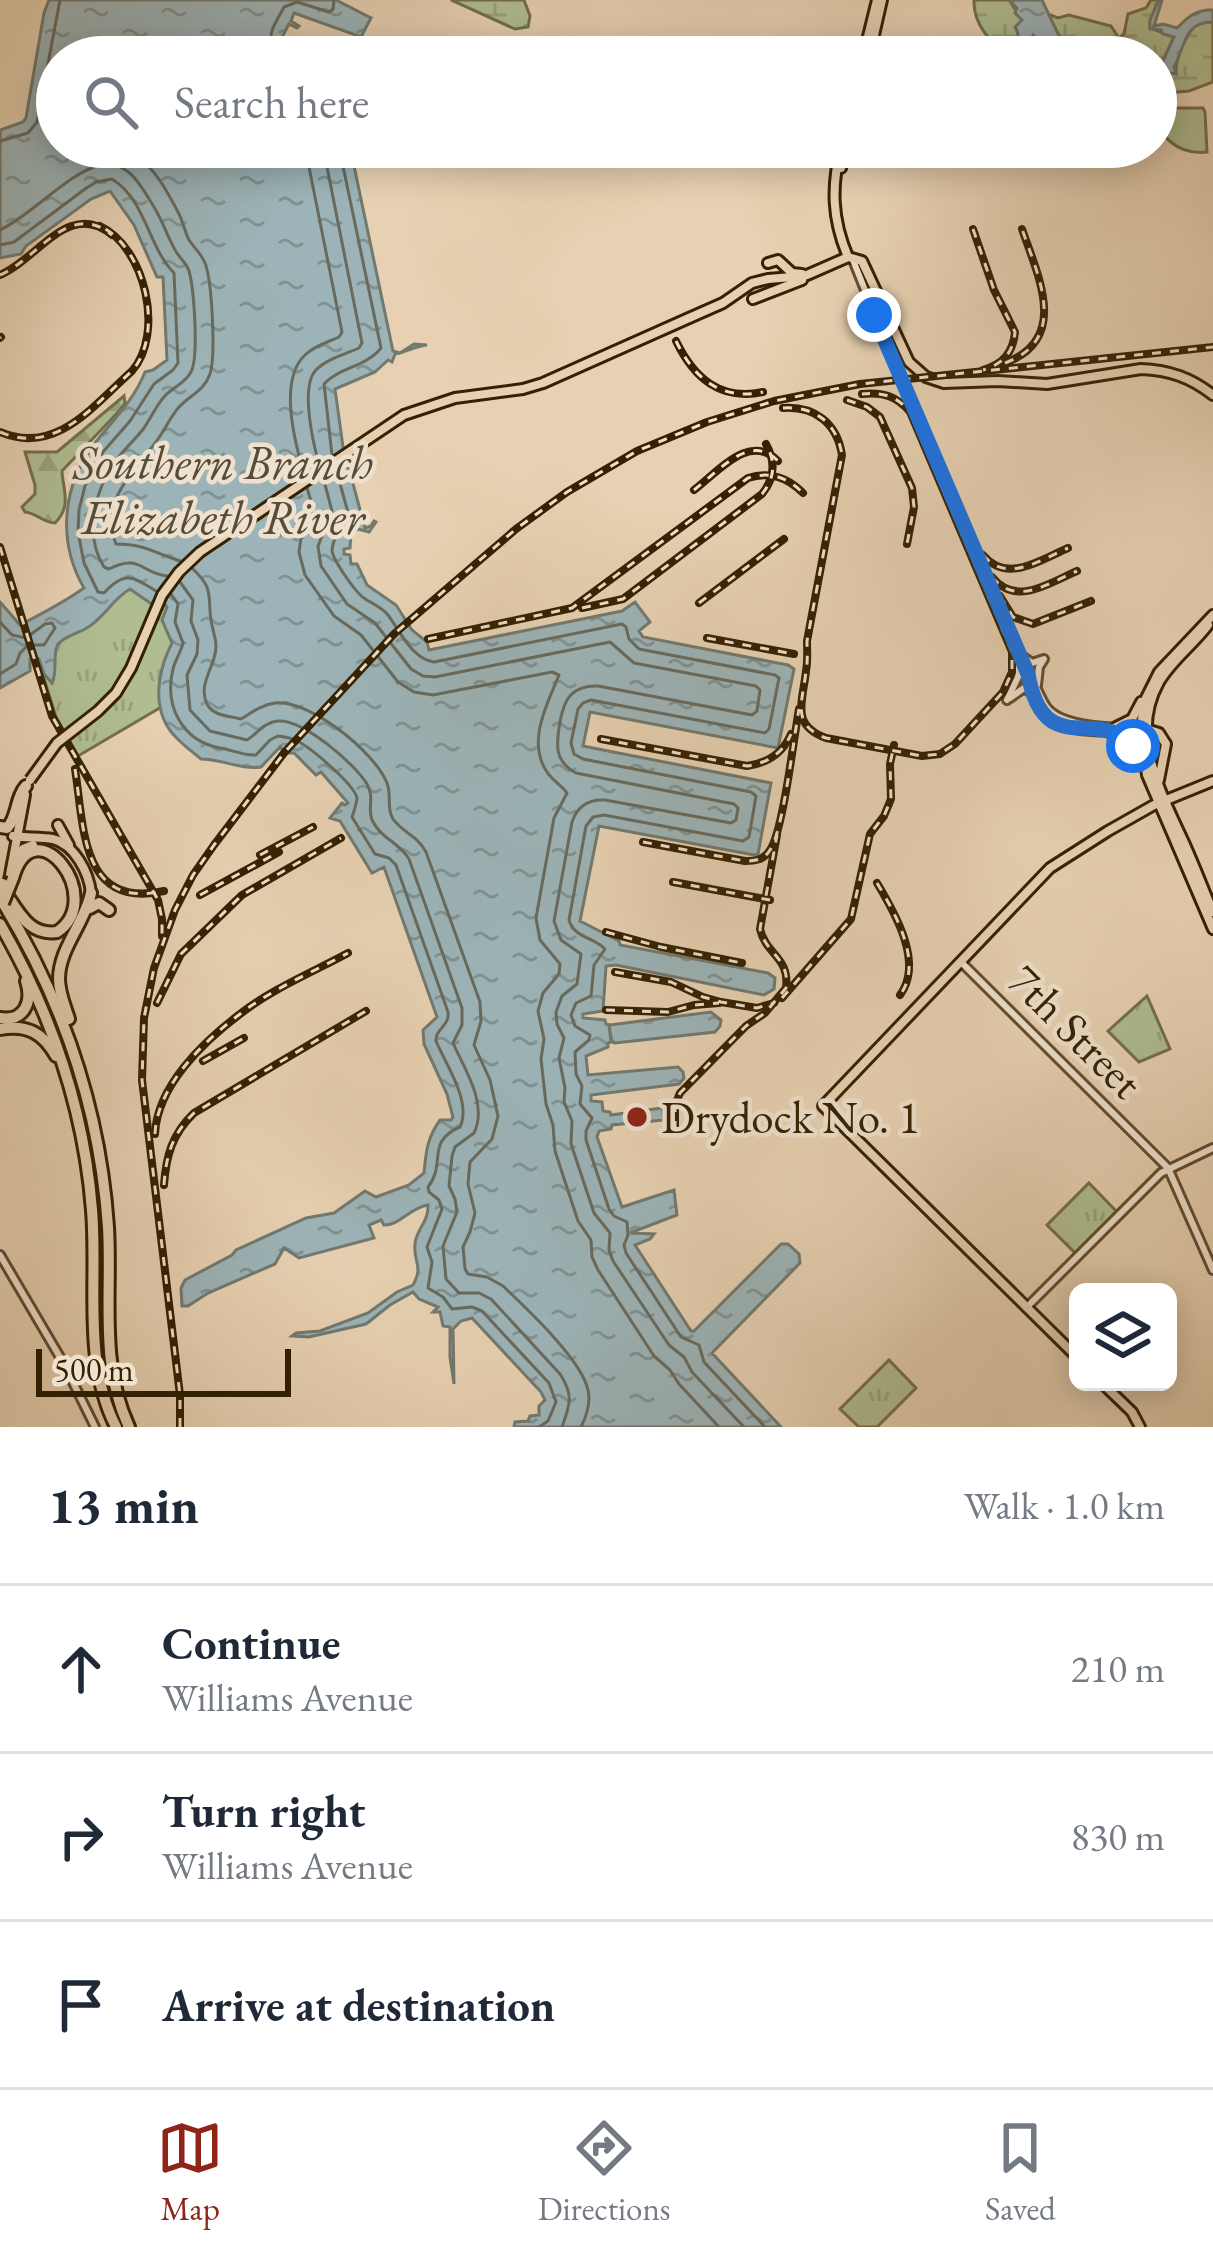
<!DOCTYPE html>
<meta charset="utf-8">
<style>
:root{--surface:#fff;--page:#f6f6f7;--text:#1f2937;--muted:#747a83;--line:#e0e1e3;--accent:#8f2418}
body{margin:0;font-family:"EB Garamond",serif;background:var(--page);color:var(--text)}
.controls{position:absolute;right:36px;bottom:36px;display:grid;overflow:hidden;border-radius:18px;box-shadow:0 6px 30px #0003}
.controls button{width:108px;height:108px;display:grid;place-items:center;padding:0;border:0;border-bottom:3px solid var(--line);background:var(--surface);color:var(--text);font:60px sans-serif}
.scale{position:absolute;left:36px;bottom:30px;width:255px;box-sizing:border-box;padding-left:12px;border:6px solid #342102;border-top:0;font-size:33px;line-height:42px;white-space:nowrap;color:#342102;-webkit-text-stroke:9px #efe1cd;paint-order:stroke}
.stop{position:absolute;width:36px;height:36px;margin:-27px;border:9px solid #1a73e8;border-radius:50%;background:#fff}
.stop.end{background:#1a73e8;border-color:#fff;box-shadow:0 3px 12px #0008}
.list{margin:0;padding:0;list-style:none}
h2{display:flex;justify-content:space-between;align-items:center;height:156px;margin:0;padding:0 48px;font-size:51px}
h2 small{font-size:39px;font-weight:400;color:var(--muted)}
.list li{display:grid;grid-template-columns:78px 1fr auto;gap:36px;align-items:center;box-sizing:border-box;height:168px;padding:0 48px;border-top:3px solid var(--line)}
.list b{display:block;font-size:45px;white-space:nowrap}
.list p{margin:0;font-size:39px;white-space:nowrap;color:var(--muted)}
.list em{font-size:39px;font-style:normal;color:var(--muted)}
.icon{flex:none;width:66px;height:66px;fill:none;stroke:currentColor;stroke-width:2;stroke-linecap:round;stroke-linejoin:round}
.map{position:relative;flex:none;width:1213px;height:1427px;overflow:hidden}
.search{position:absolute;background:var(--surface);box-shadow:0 6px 30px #0003;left:36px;right:36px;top:36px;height:132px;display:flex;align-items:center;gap:30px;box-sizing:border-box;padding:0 42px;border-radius:66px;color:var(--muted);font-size:45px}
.sheet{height:660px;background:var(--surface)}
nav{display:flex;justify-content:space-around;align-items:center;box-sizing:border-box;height:168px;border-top:3px solid var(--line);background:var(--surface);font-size:33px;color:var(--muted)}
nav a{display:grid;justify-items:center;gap:6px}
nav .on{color:var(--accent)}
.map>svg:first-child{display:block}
.grass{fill:url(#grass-tufts);stroke:#726f4a;stroke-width:3}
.forest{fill:url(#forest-firs);stroke:#726f4a;stroke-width:3}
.wetland{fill:url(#wetland-marsh);stroke:#726f4a;stroke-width:3}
.pitch{fill:#afbd91;stroke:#726f4a;stroke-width:3}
.water{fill:url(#water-ripples);stroke:#72796f;stroke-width:3}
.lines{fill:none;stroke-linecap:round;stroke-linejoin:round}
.shore{stroke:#686a5d;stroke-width:3}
.minor-casing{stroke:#614d2e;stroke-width:12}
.major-casing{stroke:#342102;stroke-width:14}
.highway-casing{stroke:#342102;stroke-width:16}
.minor{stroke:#efe1cd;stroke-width:6}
.major{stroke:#e7d1b2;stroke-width:8}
.highway{stroke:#e7d1b2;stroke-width:10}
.rail-casing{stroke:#342102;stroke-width:8}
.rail{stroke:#efe1cd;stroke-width:3;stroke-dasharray:9;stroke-linecap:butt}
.minor-bridge-casing{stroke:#614d2e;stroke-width:12;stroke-linecap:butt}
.major-bridge-casing{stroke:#342102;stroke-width:14;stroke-linecap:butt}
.highway-bridge-casing{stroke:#342102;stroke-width:16;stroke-linecap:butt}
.minor-bridge{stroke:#efe1cd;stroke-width:6}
.major-bridge{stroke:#e7d1b2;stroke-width:8}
.highway-bridge{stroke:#e7d1b2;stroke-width:10}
.route{stroke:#1a73e8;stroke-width:15}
.poi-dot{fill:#8f2418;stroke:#efe1cd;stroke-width:4.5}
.labels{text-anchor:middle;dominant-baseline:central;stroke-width:9;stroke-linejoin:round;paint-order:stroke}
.street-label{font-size:45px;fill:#342102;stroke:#efe1cd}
.poi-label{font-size:45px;fill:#342102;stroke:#efe1cd;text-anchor:start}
.water-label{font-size:48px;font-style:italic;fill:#534d39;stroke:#efe1cd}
</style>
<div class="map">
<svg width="1213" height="1427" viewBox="0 0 1213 1427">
<defs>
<pattern id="grass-tufts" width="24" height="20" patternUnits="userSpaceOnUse" patternTransform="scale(3)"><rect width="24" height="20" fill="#afbd91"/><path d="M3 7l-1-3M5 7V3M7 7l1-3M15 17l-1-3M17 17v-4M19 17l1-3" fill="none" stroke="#97a27b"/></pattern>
<pattern id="forest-firs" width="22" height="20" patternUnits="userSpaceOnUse" patternTransform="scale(3)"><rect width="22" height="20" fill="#afbd91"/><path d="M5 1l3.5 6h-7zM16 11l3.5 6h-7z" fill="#97a27b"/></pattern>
<pattern id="wetland-marsh" width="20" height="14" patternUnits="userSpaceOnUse" patternTransform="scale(3)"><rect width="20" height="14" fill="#afbd91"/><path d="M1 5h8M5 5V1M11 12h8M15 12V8" fill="none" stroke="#97a27b"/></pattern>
<pattern id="water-ripples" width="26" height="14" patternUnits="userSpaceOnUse" patternTransform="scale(3)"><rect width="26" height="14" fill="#9cb4b8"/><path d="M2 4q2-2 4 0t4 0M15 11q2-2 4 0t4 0" fill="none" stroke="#809293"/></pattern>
</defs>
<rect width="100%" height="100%" fill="#e7d1b2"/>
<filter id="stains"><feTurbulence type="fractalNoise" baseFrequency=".00167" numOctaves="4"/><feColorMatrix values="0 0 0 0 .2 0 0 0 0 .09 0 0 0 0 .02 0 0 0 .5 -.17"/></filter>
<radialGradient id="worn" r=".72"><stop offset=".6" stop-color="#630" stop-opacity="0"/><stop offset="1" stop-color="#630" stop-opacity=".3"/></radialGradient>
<g class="grass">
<path d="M131,587L165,602L168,606L173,643L163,706L78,756L56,717L39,663C62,634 97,605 131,587Z"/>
<polygon points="1147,996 1170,1049 1139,1062 1108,1031"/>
<polygon points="1089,1183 1118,1213 1076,1254 1047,1225"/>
<polygon points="889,1360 916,1388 877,1427 859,1427 840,1409"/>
</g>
<path class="forest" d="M124,396L125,403L120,410L62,471C63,490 72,506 55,523C43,523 37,513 25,512L22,507L35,494V485L25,452H57Z"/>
<g class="wetland">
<polygon points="451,0 524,0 530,16 528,27 515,29"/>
<path d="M974,0H1015L1011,3L1023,20C1018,30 1018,40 1026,49L1034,35L1039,40V49L1043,57C1033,57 1021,59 1013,55C991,46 973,24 974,0Z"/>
<polygon points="1151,0 1159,0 1150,20 1150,28 1174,37 1162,63 1156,69 1156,57 1072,57 1049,18 1048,14 1058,18 1069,15 1111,26 1119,38 1124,34 1128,14 1146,8"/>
<path d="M1200,22H1213V82L1189,91L1156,94V84L1164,80L1170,73H1176C1175,58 1187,30 1200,22Z"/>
</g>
<path class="pitch" d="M1160,108H1203L1205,112L1207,152C1180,155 1153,137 1160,108Z"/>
<g class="water">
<path d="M49,0H336L371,18L361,37L294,13L291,21L299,26L297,28L289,24L281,39L298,57H57V147H350L393,351L400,353L414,344L427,345C415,346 407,352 395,354L392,362L388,360L375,372L335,389L343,447L365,528L371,526L374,521L376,522L369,532L358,529L351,532L350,548L344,549V554L350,555L351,564H357L367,585L396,605L412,630L427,642L429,650L622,611L635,602L650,622L639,631L643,637L788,665L794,669L778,748L590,712L583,746L771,783L758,854L754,855L599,826L580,921L619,941L620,945L768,973L775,978L774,989L764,995L616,965L606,966L603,1011L583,1014V1018L605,1020L606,1024L610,1025L711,1012L721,1020L720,1026L715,1032L615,1043L612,1042L609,1025L611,1042L608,1043V1047L586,1056L588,1075L678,1067L683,1072L684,1078L679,1084L591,1095V1101L602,1102L603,1111L610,1112L611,1115L662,1108L664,1120L612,1125L611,1129L599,1131L597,1137L622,1207L674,1190L677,1215L630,1233L654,1234L650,1239L635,1245L691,1331H694L781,1244H788L799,1254L800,1263L712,1353L781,1427H514L515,1422L528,1421L530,1416L539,1415V1406L545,1400L541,1392L472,1318L461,1321L453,1329L454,1384L450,1357V1327L443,1326L440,1312H433L438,1307L419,1299L413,1292L390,1305L366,1324L309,1337L292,1336L296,1333L320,1331L368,1313L397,1292L413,1285C424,1265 413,1263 415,1244C416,1229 429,1222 428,1205C411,1207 399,1226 384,1225L381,1220L369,1225L374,1238L299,1258L284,1248L275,1264L208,1293L188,1306H182L181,1288L185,1280L232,1255L236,1250L306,1218L334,1213L365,1191L376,1197L409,1185L424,1173C426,1152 427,1138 440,1120H451L453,1117L447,1094L424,1044L423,1030L437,1017L384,867L372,873L340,821L330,818L342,803L345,805L348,803L321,772L316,775L294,753H288L280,747L261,767C241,770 222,759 201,759C189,749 172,737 165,722C153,698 160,666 172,643L162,620L167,607L163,602L153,605L130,589C112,599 104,619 85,629C76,634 65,636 58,644C52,654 58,670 52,683L44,674L39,659L35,657L30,659V671L0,688V602L20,625C43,613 63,603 84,588C57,541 62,486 95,443C113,420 134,400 145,372L153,370L167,360L163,277H157L134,225L110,191L91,199L26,246L21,254L0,258V130L23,122L26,118L44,13Z"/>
<path d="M1015,0H1042L1067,53L1072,57L1078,54L1074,57H1043L1039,49V40L1033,35L1029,46L1021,54C1015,47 1022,36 1015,27L1022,20L1015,13L1017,8L1011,2Z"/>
<path d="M1159,0H1162L1154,26L1163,24L1177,28C1188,17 1196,9 1213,10V22C1184,21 1185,47 1174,67L1176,74L1170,73L1165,78V82L1162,80L1156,84V69L1162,63L1174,37L1163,34L1161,30L1150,29V20Z"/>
</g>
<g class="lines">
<g class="shore">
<path d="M282,57C262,36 273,29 284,7L297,2L329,12L333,9L334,0"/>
<polyline points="0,141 28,133 37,122 60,0"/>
<path d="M118,147C149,156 165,187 179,214C183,222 185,232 189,240C194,248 201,253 205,263C212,281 216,355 210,374C204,391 190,395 179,407C171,416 165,429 158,439C136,470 98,501 116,544C145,544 154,553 180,561"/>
<path d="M0,230C32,215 68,173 100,165C128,159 142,187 154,207C162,220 167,235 174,248C178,257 186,262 189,271C194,289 199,356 191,372C185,384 172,387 164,397C156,406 151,418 144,428C135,440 123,450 114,463C94,493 84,535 104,567L109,569C141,553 141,574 168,576"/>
<path d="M0,245L14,242L85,189L96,182L112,179C146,200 148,247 174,273L178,363L173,370L154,384L130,421L103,452L85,486L79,510L78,532L84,563L98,592L104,593C126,569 134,578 156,591"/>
<path d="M332,455L324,384C340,367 366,367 381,348L339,147"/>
<path d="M319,464C313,443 300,386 316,370C326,359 346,354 359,348L362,343L323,147"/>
<path d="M336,469L349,516C342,525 333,538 332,550C332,559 356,593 364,598C372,604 382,607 388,615C400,631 412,659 434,662L622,624L626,627L629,639L639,649L775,675L779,678L769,729L765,733L591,700L583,703L578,709L571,743L574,754L583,759L751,792L756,796L749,837L743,841L604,815L593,817L586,826L569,920C574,938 594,937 605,949L594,965L591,996L576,1003L571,1015L575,1026L590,1035L589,1040L575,1052L576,1074L582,1086L580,1104L592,1118L586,1131V1140L609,1209L614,1216L627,1222L628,1235L624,1245L626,1253L681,1337L699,1345L704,1362L765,1427"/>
<path d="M304,474C295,443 278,380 305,355C314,346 328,342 339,337L342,332L305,147"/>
<path d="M323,477L332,511L318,546L321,566L347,604L375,623L411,669L423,676L435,677L610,642L634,663L756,686L760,690L757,711L752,715L598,686C572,685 564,699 560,722C556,745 554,761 576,773L734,804L738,808L736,820L731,823L605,800C588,799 577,807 572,822L554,921L561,940L581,954L577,984L562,996L556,1012L557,1024L564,1038L559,1058L565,1088L564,1102L572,1121L571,1144L594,1213L610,1233L609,1250L613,1261L669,1345L684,1357L692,1372L744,1427"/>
<path d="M307,488L313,508L301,538L299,552L305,575L334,616L361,635L398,682L414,692L433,695L552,672L559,675C548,703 526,741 547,772C552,780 562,786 567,793L554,818L536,918L540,940L560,964L559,974L543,993L538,1011L544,1039L541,1059L546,1104L553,1125L555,1151L578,1221L591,1240L592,1257L598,1270L654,1356L670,1370L679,1384L719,1427"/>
<path d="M192,568C215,590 207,594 211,620C213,634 219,643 214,658C210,673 199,687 207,704C213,716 229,716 241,719C251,713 261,705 275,703C309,699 374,751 387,783C392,795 386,808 393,819C403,833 417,835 426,852L480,1002L481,1021L474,1045L490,1080L498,1116L492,1139L470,1162L468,1184L475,1213L470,1232L463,1247L465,1269L468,1274L487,1277L503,1286C526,1308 582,1360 588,1390C591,1403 587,1415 581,1427"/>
<path d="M180,582L193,600L191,621L198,640L197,654L187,675L190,710L210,731L247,740C257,734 264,722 278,721C303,719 354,763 367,784C375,797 367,808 372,820C381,839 399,842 409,859L462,1008V1025L453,1043C465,1070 488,1104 474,1133L455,1147L452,1156L449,1186L455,1199L457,1212L443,1246L446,1279L459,1293H479L491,1299L560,1374C574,1395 570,1405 562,1427"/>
<path d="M171,594L178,604L175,622L183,643C181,652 175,660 173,669C164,706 182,741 220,748C233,750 243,756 256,755L270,740L278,736C284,737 292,738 297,741C310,747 354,784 357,798C357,801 353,815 352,817L375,854L389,858L396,865L448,1012C450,1026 435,1029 436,1041C446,1065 472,1102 460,1127C425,1142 447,1163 428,1187L429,1192L439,1200L442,1209L427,1247L432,1262L428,1288L443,1297L452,1309L472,1307L482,1311L549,1383L556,1402L548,1421L539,1427"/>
<polyline points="0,622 12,635 26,638 45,624 52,623 55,628 44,645 28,645 20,653 16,664 0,674"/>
</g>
<g class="minor-casing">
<g id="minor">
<polyline points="853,260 875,315"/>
<polyline points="874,311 888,346"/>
<path d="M918,415L1043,713C1065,736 1102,730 1132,733L1142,731"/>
<polyline points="1022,656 1032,663 1044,659 1039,667 1037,685"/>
<path d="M1028,674C1037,684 1039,698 1048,709C1066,729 1118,727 1144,729"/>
<polyline points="1010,698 1024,688 1033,694"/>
<polyline points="1007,700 1018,677 1019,658"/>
<polyline points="961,962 1168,1168 1213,1270"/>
<polyline points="0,1255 64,1364 95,1427"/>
<polyline points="1026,1308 1161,1173 1213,1148"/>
</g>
</g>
<g class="major-casing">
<g id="major">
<polyline points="863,57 877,0"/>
<polyline points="869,57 882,0"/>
<path d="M841,147C831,187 832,219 848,257"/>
<polyline points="841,168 847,147"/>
<polyline points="768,263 778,260 792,273 802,274"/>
<path d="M807,275L848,257L862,261L909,362L926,377L944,383L998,381L1047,384L1141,369C1170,370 1191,378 1213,395"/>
<polyline points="753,299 802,280"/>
<polyline points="689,318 723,303 752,283 768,279 804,276"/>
<polyline points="1213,615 1159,672 1145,700 1140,732 1147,775 1213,929"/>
<path d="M1208,625C1193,645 1172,660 1159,682C1130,734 1158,786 1180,834C1192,859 1202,886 1213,912"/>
<polyline points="1116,727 1132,719 1141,702"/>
<polyline points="1146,729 1159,733 1166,744 1159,780"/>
<polyline points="1109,732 1129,740 1140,762"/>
<polyline points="58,825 69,845"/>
<path d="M13,836C26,838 40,837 53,839C75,845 89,873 91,893"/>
<polyline points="17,857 23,849 33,845"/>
<polyline points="9,880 25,795"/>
<polyline points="1078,1358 823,1106 1050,868 1108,831 1154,805 1213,781"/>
<polyline points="1101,1382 1132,1412 1140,1427"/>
</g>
</g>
<g class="highway-casing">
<g id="highway">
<path d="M0,827L7,828C18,817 15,798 26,786"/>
<path d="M5,892C19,912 29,936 57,932C108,898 34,804 13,878"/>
<path d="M0,898C62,998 100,1109 108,1227C112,1296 99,1363 129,1427"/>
<polyline points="90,908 99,903 109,910"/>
<path d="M0,924C51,1013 84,1108 92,1210C98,1282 82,1360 116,1427"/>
<path d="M0,1018C24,1022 33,1002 26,981"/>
<path d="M69,1019C65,1006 59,993 59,979C59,948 85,923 91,893"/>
<path d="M0,1029C27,1024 43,1033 56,1056"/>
</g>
</g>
<use href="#minor" class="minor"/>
<use href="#major" class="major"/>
<use href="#highway" class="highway"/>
<g class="rail-casing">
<g id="rail">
<path d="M973,229L994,290L1015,332C1013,353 1003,364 983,370"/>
<path d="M0,275C38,259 69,199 112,235"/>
<polyline points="0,338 1,337"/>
<path d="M676,341C694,378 720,401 763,392"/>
<path d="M1005,363C1070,339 1038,276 1022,229"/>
<polyline points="847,400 867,407 880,417 912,488 914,507 907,544"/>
<path d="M783,408C815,406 837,423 842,455L807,641C807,651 808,661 806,671C803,701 790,725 826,738L922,756L940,754L955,744L1003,692L1012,672V652L910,412C897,396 883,392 862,394"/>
<path d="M0,432C56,456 94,405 132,371C165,333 145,247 100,226"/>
<path d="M694,490C719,471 750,432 778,461"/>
<polyline points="0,547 52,716 158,900 162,919 162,936"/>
<path d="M983,555C1007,584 1040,560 1068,548"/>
<path d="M992,577C1016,607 1049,583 1077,571"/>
<polyline points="1000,596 1013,617 1033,624 1091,601"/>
<polyline points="699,603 784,539"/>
<path d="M582,608L623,599L762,494C775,478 776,462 766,444"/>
<polyline points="707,638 794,654"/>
<path d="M428,639L572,608L748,478C770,471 787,477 803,493"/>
<path d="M601,739L747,766C768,763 783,753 791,734"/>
<path d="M75,769C84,825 80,910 164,891"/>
<path d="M643,842L745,861C755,861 764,860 770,850C783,832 794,736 799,709"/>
<polyline points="260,855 313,827"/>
<polyline points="673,882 770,900"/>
<path d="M877,883C895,913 924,963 900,995"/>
<polyline points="200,895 279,852"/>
<polyline points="606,932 661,947 742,963"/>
<polyline points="615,972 671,982 703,997 721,1002 757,1008 774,1003"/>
<polyline points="782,998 851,919 870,834 884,816 891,799 890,764 894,745"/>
<polyline points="157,1003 181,954 242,895 341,838"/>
<polyline points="606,1010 668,1012 694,1005 719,1003"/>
<polyline points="203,1061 244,1038"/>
<path d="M675,1130V1105L680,1093L746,1026L765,1013L786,988C790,957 766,955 760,929L777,835"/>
<path d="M155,1134C157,1086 203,1042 240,1014C272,989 313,972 348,953"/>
<path d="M164,1185C166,1156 172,1134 194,1113L366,1011"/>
<polyline points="180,1427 180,1395 142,1080 144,1018 154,968 175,910 193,875 214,845 284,753 394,634 516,529 567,492 637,451 707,422 774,401 860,384 1213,347"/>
</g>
</g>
<use href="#rail" class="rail"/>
<g class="minor-bridge-casing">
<polyline id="minor-bridge" points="888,346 918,415"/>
</g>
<g class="major-bridge-casing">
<g id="major-bridge">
<polyline points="30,780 57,743 98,711 116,693 131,668 162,595 179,572 200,552 404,415 455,398 523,389 543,383 689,318"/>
<polyline points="0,894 3,883"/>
</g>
</g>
<g class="highway-bridge-casing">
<polyline id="highway-bridge" points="3,903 13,878"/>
</g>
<use href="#minor-bridge" class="minor-bridge"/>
<use href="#major-bridge" class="major-bridge"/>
<use href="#highway-bridge" class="highway-bridge"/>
</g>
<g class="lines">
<path class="route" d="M874,315L1028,674C1044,762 1098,705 1133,746"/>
</g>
<circle class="poi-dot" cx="637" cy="1117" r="12"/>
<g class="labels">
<g class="street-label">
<text transform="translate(1076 1031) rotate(45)">7th Street</text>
</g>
<g class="poi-label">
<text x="661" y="1117">Drydock No. 1</text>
</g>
<g class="water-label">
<text x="223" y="462">Southern Branch<tspan x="223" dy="55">Elizabeth River</tspan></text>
</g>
</g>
<rect width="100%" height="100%" filter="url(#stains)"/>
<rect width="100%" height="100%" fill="url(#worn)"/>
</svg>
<div class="controls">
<button><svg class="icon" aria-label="layers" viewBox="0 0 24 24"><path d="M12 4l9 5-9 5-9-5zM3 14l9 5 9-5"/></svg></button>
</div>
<div class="scale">500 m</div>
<div class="stop" style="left:1133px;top:746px"></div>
<div class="stop end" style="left:874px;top:315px"></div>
<div class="search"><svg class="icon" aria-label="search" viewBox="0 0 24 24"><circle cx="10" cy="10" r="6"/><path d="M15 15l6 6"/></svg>Search here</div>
</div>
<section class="sheet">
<h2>13 min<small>Walk · 1.0 km</small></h2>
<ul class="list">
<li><svg class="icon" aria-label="ahead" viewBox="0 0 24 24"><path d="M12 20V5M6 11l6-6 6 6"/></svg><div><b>Continue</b><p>Williams Avenue</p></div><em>210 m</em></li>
<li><svg class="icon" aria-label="right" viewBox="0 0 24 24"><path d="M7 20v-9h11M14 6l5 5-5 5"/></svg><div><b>Turn right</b><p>Williams Avenue</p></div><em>830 m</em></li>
<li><svg class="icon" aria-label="arrive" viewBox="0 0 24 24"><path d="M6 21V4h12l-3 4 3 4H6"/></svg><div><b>Arrive at destination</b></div></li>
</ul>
</section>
<nav>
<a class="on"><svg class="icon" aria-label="map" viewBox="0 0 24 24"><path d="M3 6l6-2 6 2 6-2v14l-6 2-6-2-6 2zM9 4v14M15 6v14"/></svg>Map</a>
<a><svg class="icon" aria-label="directions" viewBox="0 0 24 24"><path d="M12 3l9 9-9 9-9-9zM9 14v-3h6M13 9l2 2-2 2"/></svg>Directions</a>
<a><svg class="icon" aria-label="saved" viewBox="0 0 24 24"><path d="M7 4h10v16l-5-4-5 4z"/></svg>Saved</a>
</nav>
